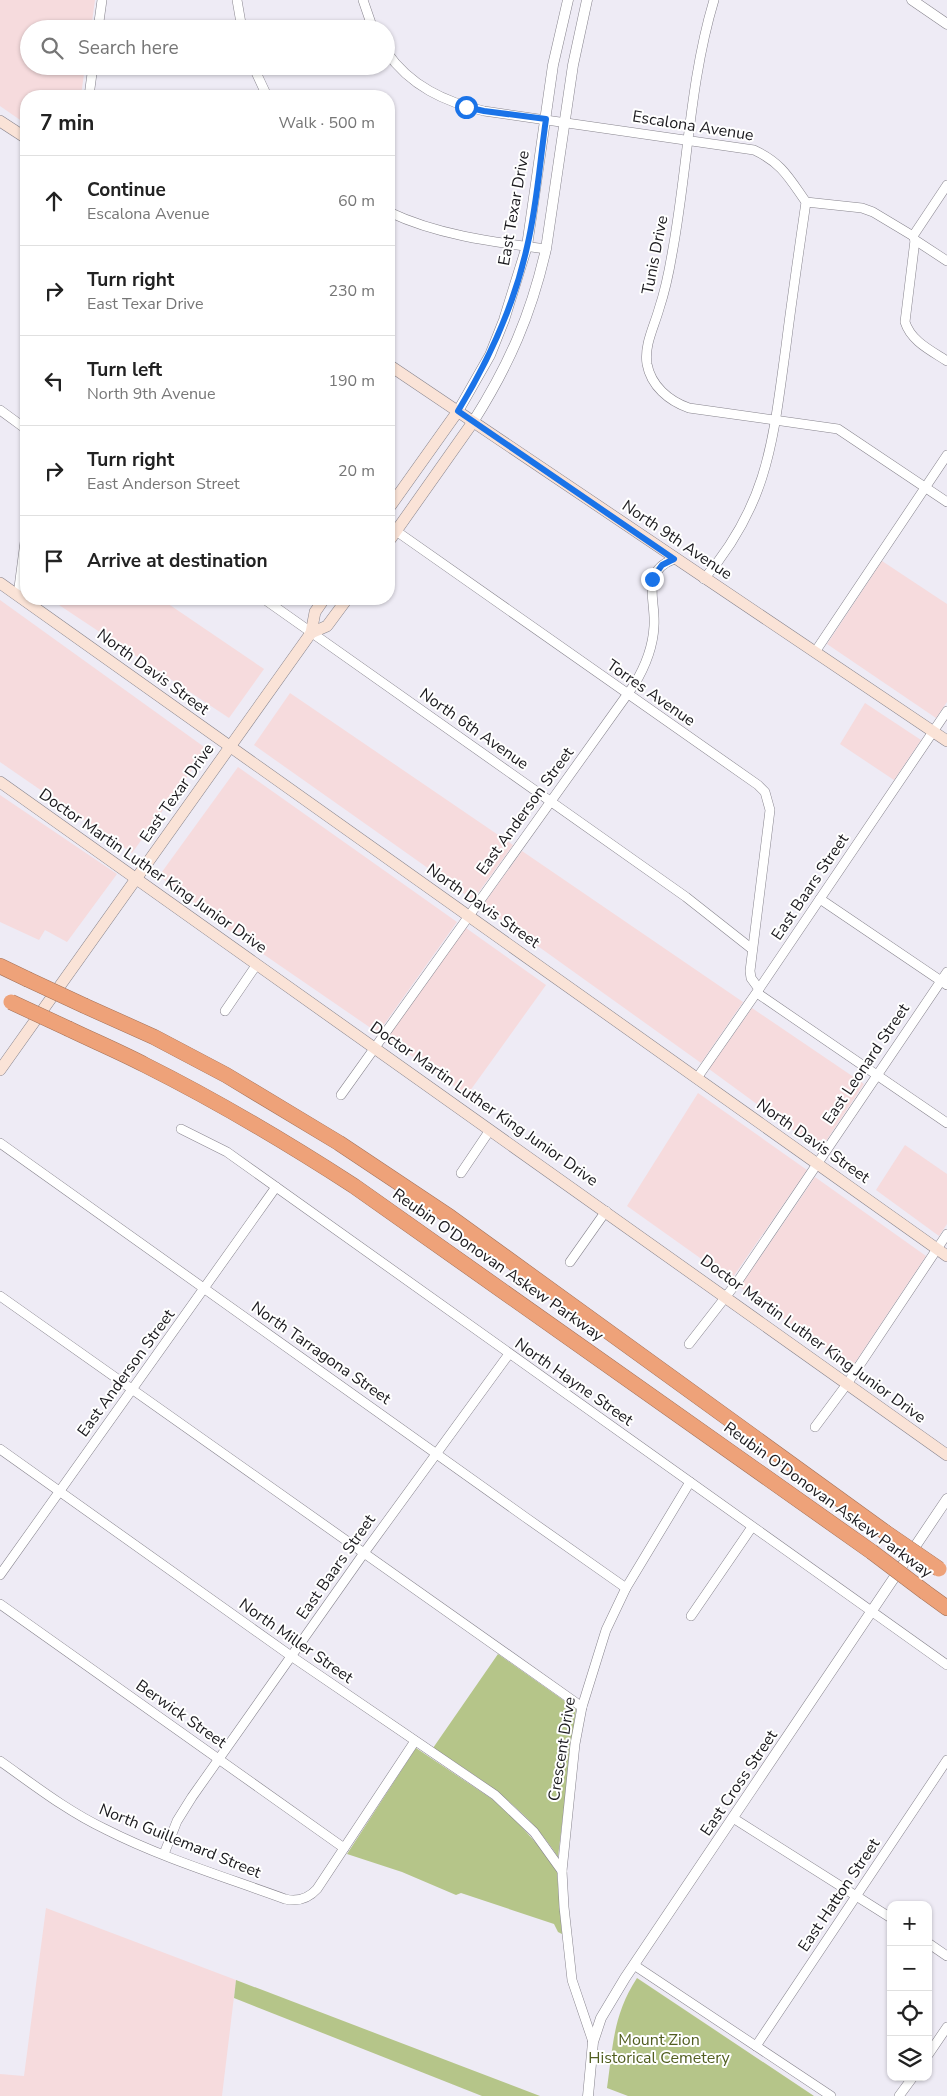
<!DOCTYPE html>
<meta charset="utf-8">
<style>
:root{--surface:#fff;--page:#f2f2f2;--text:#222;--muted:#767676;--line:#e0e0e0}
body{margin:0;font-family:"Nunito Sans",sans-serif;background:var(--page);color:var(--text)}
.controls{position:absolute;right:15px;bottom:15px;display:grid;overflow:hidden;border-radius:10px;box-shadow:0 1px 4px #0004}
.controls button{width:45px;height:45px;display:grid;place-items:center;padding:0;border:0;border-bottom:1px solid var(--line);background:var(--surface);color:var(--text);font:25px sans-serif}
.stop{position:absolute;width:15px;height:15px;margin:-11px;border:4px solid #1a73e8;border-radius:50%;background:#fff}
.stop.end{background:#1a73e8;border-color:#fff;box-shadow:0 1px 5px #0008}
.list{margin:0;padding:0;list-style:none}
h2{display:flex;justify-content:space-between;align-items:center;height:65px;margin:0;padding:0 20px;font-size:21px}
h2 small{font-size:16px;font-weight:400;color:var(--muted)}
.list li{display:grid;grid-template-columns:32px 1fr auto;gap:15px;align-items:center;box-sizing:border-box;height:90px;padding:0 20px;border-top:1px solid var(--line)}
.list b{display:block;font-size:19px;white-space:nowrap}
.list p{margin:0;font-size:16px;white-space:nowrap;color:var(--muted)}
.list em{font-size:16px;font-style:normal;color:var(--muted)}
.icon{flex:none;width:28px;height:28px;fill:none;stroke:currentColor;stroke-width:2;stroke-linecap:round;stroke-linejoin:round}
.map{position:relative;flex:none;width:947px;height:2096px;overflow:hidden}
.search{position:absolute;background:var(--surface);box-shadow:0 1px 4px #0004;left:20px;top:20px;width:375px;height:55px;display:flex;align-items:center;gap:12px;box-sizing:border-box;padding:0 18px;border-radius:28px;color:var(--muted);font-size:19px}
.panel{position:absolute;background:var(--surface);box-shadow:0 1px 4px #0004;left:20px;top:90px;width:375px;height:515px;border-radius:20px}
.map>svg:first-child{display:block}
.commercial{fill:#f6dbdd}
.green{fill:#b5c589}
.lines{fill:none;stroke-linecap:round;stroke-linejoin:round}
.minor-casing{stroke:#87848d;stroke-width:10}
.tertiary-casing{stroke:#87848d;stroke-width:11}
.secondary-casing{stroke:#87848d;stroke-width:12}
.motorway-casing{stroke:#a47259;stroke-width:16}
.minor{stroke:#fff;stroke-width:9}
.tertiary{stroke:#fff;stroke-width:10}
.secondary{stroke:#fae3d7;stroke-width:11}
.motorway{stroke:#eea279;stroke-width:15}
.motorway-bridge-casing{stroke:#a47259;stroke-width:16;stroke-linecap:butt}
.motorway-bridge{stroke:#eea279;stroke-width:15}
.route{stroke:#1a73e8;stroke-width:6}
.labels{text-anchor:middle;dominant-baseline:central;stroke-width:4;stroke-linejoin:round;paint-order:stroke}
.street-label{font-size:16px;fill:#1b1a1e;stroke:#fff}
.park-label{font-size:16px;fill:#515e20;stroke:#fff}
</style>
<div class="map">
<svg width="947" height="2096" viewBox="0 0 947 2096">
<rect width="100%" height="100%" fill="#eeebf5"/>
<g class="commercial">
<polygon points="0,0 95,0 91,29 29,29 29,66 85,66 81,96 26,96 26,124 0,106"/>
<polygon points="882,561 947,604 947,702 936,718 827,644"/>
<polygon points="50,599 161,599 264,669 229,718"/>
<polygon points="0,600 207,749 132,853 0,762"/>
<polygon points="290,693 513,845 473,900 254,745"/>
<polygon points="865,703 921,740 894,780 840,744"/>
<polygon points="238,767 457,922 378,1033 234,934 159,876"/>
<polygon points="0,795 117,874 67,942 45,930 39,940 0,922"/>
<polygon points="522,851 743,1002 701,1063 482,906"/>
<polygon points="466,928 546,985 467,1095 387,1039"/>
<polygon points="752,1008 864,1084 820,1150 709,1069"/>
<polygon points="698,1093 807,1170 731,1280 627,1206"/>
<polygon points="905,1145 947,1174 947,1224 939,1236 876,1190"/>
<polygon points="815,1177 926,1256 852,1367 740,1287"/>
<polygon points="46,1908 236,1980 222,2096 0,2096 0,2074 24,2076"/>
</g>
<g class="green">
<path d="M498,1654L576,1709L558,1857C527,1808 480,1778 433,1748Z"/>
<polygon points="416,1748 492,1799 511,1815 546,1854 557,1872 562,1934 558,1932 554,1924 461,1893 456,1895 402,1872 347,1854"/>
<path d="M637,1978L814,2096H628L607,2088C613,2046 613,2015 637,1978Z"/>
<polygon points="236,1980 540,2096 482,2096 234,1998"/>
</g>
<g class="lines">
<g class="minor-casing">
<g id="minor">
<polyline points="237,0 242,29"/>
<polyline points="363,0 373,29"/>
<path d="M714,0C689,83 688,169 672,254C669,272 665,291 659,309C654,327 644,345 647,364C651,386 669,401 689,408L838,429L947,502"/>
<polyline points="98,29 102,0"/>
<path d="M386,51C410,86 445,102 484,111L754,150C782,163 789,178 806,202C799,250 792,298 786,346C773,440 769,503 704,579"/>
<polyline points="253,66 267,96"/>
<polyline points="89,96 93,66"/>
<polyline points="806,202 862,208 873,212 913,236 915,240 947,261"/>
<path d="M389,212C437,235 493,242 546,249"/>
<polyline points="913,236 947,185"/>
<path d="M915,240L905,322C911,341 930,350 947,361"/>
<polyline points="0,410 26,429"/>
<polyline points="389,526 758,785 765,792 770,810 750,971 751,978 759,989"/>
<polyline points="18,595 26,534"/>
<polyline points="264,599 686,897 752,949"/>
<polyline points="815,652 947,455"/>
<polyline points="820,899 947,985"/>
<polyline points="757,993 947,1123"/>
<polyline points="225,1011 257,964"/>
<polyline points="697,1078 759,989 947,711"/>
<path d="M341,1095L634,685C645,667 653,647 654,626C656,599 640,572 674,559"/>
<polyline points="181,1129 227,1152 947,1665"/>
<polyline points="0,1143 525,1517 626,1588"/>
<polyline points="461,1173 490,1130"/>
<polyline points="570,1262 606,1211"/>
<polyline points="0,1296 582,1707"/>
<polyline points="689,1344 738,1281 947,972"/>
<polyline points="815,1427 847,1384 947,1234"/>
<polyline points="0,1449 291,1656 495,1795 534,1832 562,1871"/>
<polyline points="0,1575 276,1187"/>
<polyline points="0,1604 344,1848"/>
<polyline points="691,1616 752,1527"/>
<path d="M0,1761C34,1785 67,1811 105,1829C162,1858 225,1877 285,1899C298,1902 308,1899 317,1889L415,1741"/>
<polyline points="733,1818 891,1918"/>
<polyline points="164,1854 177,1821 192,1797 364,1553 509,1354"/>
<polyline points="928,1943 947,1956"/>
<polyline points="634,1965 831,2096"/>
<polyline points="593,2042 572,1980 564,1907 562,1871 575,1744 582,1707 606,1630 626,1588 690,1482"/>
<polyline points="756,2046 947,1760"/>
<polyline points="928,2055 947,2027"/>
<polyline points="899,2096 913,2077"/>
</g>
</g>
<g class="tertiary-casing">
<g id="tertiary">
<polyline points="912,0 947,24"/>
<polyline points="458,411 490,355 504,320 527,246 553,65 568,0"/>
<path d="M473,422C509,365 531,315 546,249L573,65L587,0"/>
<polyline points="588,2096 593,2042 601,2018 625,1978 947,1499"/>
</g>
</g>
<g class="secondary-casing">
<g id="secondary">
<polyline points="0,121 26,138"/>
<polyline points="389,365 947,741"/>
<polyline points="389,508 458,411"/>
<polyline points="389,541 473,422"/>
<polyline points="0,583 947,1256"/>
<polyline points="311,633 327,626 347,599"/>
<polyline points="0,782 947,1455"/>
<polyline points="0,1070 311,633 315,612 324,599"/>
</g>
</g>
<g class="motorway-casing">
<g id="motorway">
<polyline points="0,966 27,979"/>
<polyline points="85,1006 154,1037 226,1075 339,1143 450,1217 885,1532"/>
<path d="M69,1029C94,1041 120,1052 145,1065C217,1101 286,1142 354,1186L872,1552"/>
<polyline points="925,1592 947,1608"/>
</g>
</g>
<use href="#minor" class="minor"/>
<use href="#tertiary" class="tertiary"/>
<use href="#secondary" class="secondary"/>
<use href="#motorway" class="motorway"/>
<g class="motorway-bridge-casing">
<g id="motorway-bridge">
<polyline points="27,979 85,1006"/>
<polyline points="11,1002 69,1029"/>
<polyline points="885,1532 939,1569"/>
<polyline points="872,1552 925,1592"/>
</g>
</g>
<use href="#motorway-bridge" class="motorway-bridge"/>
</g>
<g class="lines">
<path class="route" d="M466,107L484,111L546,119C540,160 537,206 527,247C514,306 489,360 458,411L674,559L662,565L652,579"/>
</g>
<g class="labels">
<g class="street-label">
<text transform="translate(693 126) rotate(9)">Escalona Avenue</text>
<text transform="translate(514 208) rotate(-80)">East Texar Drive</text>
<text transform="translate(655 255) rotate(-79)">Tunis Drive</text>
<text transform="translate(677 540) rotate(34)">North 9th Avenue</text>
<text transform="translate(153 672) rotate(36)">North Davis Street</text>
<text transform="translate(651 693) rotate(35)">Torres Avenue</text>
<text transform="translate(474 729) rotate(35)">North 6th Avenue</text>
<text transform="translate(177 793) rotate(-55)">East Texar Drive</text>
<text transform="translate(525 811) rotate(-54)">East Anderson Street</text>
<text transform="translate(153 871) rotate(35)">Doctor Martin Luther King Junior Drive</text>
<text transform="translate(810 887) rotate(-56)">East Baars Street</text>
<text transform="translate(483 906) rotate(35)">North Davis Street</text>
<text transform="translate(866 1064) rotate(-56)">East Leonard Street</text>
<text transform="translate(484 1104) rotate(35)">Doctor Martin Luther King Junior Drive</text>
<text transform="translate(813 1141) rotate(35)">North Davis Street</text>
<text transform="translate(498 1265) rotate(35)">Reubin O'Donovan Askew Parkway</text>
<text transform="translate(813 1339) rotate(36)">Doctor Martin Luther King Junior Drive</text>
<text transform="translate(321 1353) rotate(35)">North Tarragona Street</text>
<text transform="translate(126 1373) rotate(-54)">East Anderson Street</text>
<text transform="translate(574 1382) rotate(35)">North Hayne Street</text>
<text transform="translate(828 1500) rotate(36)">Reubin O'Donovan Askew Parkway</text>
<text transform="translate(336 1567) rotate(-55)">East Baars Street</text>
<text transform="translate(296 1641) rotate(35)">North Miller Street</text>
<text transform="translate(181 1714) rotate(35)">Berwick Street</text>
<text transform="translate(562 1749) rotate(-81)">Crescent Drive</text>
<text transform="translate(739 1783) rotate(-56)">East Cross Street</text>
<text transform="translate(180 1841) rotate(22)">North Guillemard Street</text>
<text transform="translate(839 1895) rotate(-56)">East Hatton Street</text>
</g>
<g class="park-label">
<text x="659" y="2040">Mount Zion<tspan x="659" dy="18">Historical Cemetery</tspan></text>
</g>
</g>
</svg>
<div class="controls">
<button>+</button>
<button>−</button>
<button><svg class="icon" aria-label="locate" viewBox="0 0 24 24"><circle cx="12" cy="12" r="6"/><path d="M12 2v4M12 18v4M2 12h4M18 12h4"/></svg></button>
<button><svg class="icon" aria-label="layers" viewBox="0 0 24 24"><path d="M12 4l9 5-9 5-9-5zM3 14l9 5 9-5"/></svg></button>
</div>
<div class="stop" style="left:466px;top:107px"></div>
<div class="stop end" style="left:652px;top:579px"></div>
<div class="search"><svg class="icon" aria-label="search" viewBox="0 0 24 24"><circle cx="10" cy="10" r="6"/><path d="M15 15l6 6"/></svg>Search here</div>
<section class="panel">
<h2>7 min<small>Walk · 500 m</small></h2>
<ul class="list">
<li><svg class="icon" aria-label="ahead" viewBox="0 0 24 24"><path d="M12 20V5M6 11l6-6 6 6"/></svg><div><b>Continue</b><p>Escalona Avenue</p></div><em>60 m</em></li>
<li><svg class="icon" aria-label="right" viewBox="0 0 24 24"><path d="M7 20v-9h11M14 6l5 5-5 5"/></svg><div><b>Turn right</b><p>East Texar Drive</p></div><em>230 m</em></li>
<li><svg class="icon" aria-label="left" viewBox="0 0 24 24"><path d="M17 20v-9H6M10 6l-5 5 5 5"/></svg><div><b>Turn left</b><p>North 9th Avenue</p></div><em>190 m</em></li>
<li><svg class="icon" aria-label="right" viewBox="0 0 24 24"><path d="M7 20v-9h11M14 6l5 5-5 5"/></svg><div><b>Turn right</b><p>East Anderson Street</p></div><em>20 m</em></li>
<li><svg class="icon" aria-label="arrive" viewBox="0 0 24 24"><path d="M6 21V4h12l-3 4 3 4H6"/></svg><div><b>Arrive at destination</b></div></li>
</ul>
</section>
</div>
